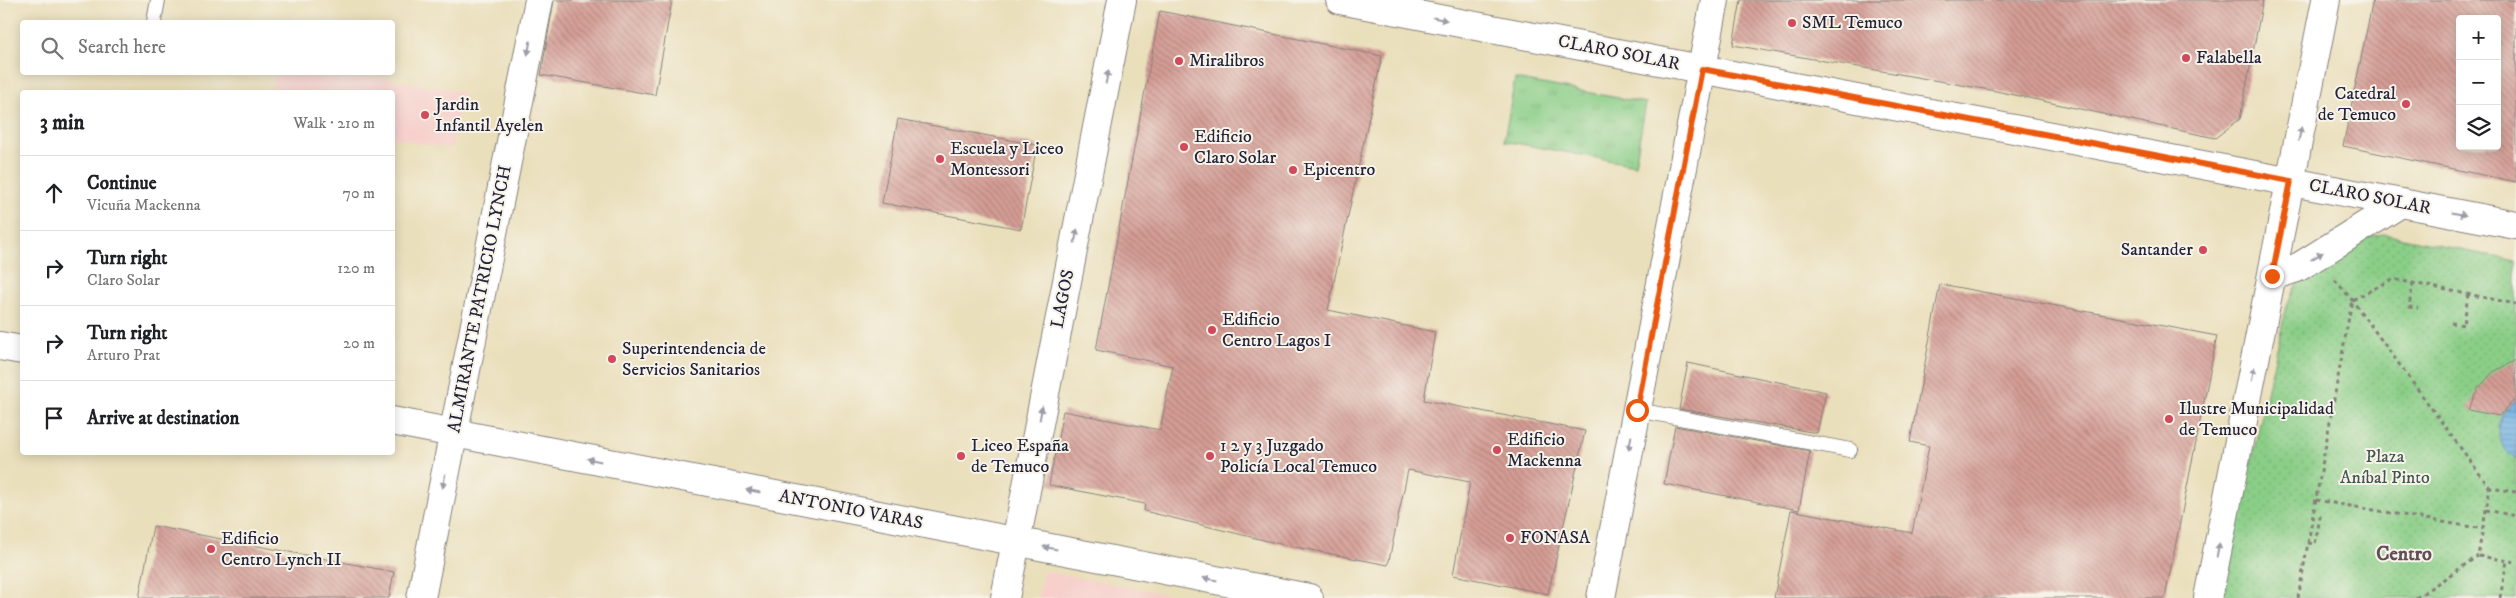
<!DOCTYPE html>
<meta charset="utf-8">
<style>
:root{--surface:#fff;--page:#f2f2f2;--text:#202124;--muted:#757577;--line:#e0e0e0}
body{margin:0;font-family:"IM FELL DW Pica",serif;background:var(--page);color:var(--text)}
.controls{position:absolute;right:15px;top:15px;display:grid;overflow:hidden;border-radius:5px;box-shadow:0 2px 12px #0003}
.controls button{width:45px;height:45px;display:grid;place-items:center;padding:0;border:0;border-bottom:1px solid var(--line);background:var(--surface);color:var(--text);font:25px sans-serif}
.stop{position:absolute;width:15px;height:15px;margin:-11px;border:4px solid #ea580c;border-radius:50%;background:#fff}
.stop.end{background:#ea580c;border-color:#fff;box-shadow:0 1px 5px #0008}
.list{margin:0;padding:0;list-style:none}
h2{display:flex;justify-content:space-between;align-items:center;height:65px;margin:0;padding:0 20px;font-size:21px}
h2 small{font-size:16px;font-weight:400;color:var(--muted)}
.list li{display:grid;grid-template-columns:32px 1fr auto;gap:15px;align-items:center;box-sizing:border-box;height:75px;padding:0 20px;border-top:1px solid var(--line)}
.list b{display:block;font-size:19px;white-space:nowrap}
.list p{margin:0;font-size:16px;white-space:nowrap;color:var(--muted)}
.list em{font-size:16px;font-style:normal;color:var(--muted)}
.icon{flex:none;width:28px;height:28px;fill:none;stroke:currentColor;stroke-width:2;stroke-linecap:round;stroke-linejoin:round}
.map{position:relative;flex:none;width:2516px;height:598px;overflow:hidden}
.search{position:absolute;background:var(--surface);box-shadow:0 2px 12px #0003;left:20px;top:20px;width:375px;height:55px;display:flex;align-items:center;gap:12px;box-sizing:border-box;padding:0 18px;border-radius:5px;color:var(--muted);font-size:19px}
.panel{position:absolute;background:var(--surface);box-shadow:0 2px 12px #0003;left:20px;top:90px;width:375px;height:365px;border-radius:5px}
.map>svg:first-child{display:block}
.built{fill:#f7d0cc}
.grass{fill:url(#grass-tufts);stroke:#567861}
.park{fill:url(#park-dots);stroke:#567861}
.water{fill:url(#water-rules);stroke:#486a90}
.building{fill:url(#building-back-hatch);fill-rule:evenodd}
.lines{fill:none;stroke-linecap:round;stroke-linejoin:round}
.lane-casing{stroke:#86807b;stroke-width:16}
.street-casing{stroke:#86807b;stroke-width:30}
.secondary-casing{stroke:#86807b;stroke-width:30}
.path{stroke:#86807b;stroke-width:3;stroke-dasharray:4 4;stroke-linecap:butt}
.lane{stroke:#fff;stroke-width:14}
.street{stroke:#fff;stroke-width:28}
.secondary{stroke:#fff;stroke-width:28}
.oneway{fill:#9c9ca7}
.route{stroke:#ea580c;stroke-width:6}
.poi-dot{fill:#d1495b;stroke:#f7f3e8;stroke-width:2}
.labels{text-anchor:middle;dominant-baseline:central;stroke-width:4;stroke-linejoin:round;paint-order:stroke}
.poi-label{font-size:18px;fill:#22223b;stroke:#f7f3e8;text-anchor:start}
.street-label{font-size:18px;fill:#22223b;stroke:#f7f3e8}
.park-label{font-size:18px;fill:#415652;stroke:#f7f3e8}
.quarter-label{font-size:20px;font-weight:bold;fill:#614d5a;stroke:#f7f3e8}
</style>
<div class="map">
<svg width="2516" height="598" viewBox="0 0 2516 598">
<defs>
<pattern id="grass-tufts" width="24" height="20" patternUnits="userSpaceOnUse" patternTransform="scale(1.25)"><rect width="24" height="20" fill="#8ace87"/><path d="M3 7l-1-3M5 7V3M7 7l1-3M15 17l-1-3M17 17v-4M19 17l1-3" fill="none" stroke="#77b175"/></pattern>
<pattern id="park-dots" width="8" height="8" patternUnits="userSpaceOnUse" patternTransform="scale(1.25)"><rect width="8" height="8" fill="#8ace87"/><path d="M2 2h.1M6 6h.1" fill="none" stroke="#77b175" stroke-width="1.8" stroke-linecap="round"/></pattern>
<pattern id="water-rules" width="6" height="5" patternUnits="userSpaceOnUse" patternTransform="scale(1.25)"><rect width="6" height="5" fill="#6fb1e4"/><path d="M0 2.5h6" fill="none" stroke="#5b90ba"/></pattern>
<pattern id="building-back-hatch" width="6" height="6" patternUnits="userSpaceOnUse" patternTransform="scale(1.25)"><rect width="6" height="6" fill="#d59d95"/><path d="M-1 5l2 2M0 0l6 6M5-1l2 2" fill="none" stroke="#ac807b"/></pattern>
</defs>
<rect width="100%" height="100%" fill="#f7f3e8"/>
<filter id="ink" filterUnits="userSpaceOnUse"><feTurbulence type="fractalNoise" baseFrequency=".02" numOctaves="2"/><feDisplacementMap in="SourceGraphic" scale="10" xChannelSelector="R" yChannelSelector="G"/><feConvolveMatrix kernelMatrix="1 2 1 2 8 2 1 2 1" color-interpolation-filters="sRGB"/></filter>
<filter id="wash" filterUnits="userSpaceOnUse"><feTurbulence type="fractalNoise" baseFrequency=".0096" numOctaves="4" result="noise"/><feDisplacementMap in="SourceGraphic" scale="20" xChannelSelector="R" yChannelSelector="G"/><feGaussianBlur stdDeviation="1.12" result="paint"/><feColorMatrix in="noise" values="0 0 0 0 0 0 0 0 0 0 0 0 0 0 0 0 0 1.4 0 .05"/><feComposite in="paint" operator="in"/></filter>
<g filter="url(#wash)">
<rect width="100%" height="100%" fill="#eadfbb"/>
<g class="built">
<polygon points="274,73 353,73 462,92 451,149 393,138 392,92 271,92"/>
<polygon points="1043,571 1188,598 1038,598"/>
</g>
<polygon class="grass" points="1515,79 1646,103 1635,165 1504,141"/>
<polygon class="park" points="2383,234 2516,261 2516,598 2220,598 2287,305 2295,287 2306,271 2366,237"/>
<path class="water" d="M2516,398V460C2491,441 2496,418 2516,398Z"/>
<g id="blocks">
<g class="building">
<polygon points="554,0 672,0 655,95 541,75"/>
<polygon points="1741,0 2263,0 2240,119 2215,138 1996,91 1733,45"/>
<path d="M2373,0H2516V182L2343,146ZM2460,19H2497V146H2460Z"/>
<polygon points="1160,11 1382,56 1328,310 1435,332 1424,400 1585,431 1548,594 1453,575 1470,482 1408,470 1388,565 1280,544 1144,511 1145,504 1049,485 1063,411 1160,430 1173,366 1096,350"/>
<polygon points="898,119 1037,145 1021,229 882,203"/>
<polygon points="1940,284 2217,336 2165,598 1774,598 1791,510 1912,533 1929,446 1910,442"/>
<polygon points="2516,360 2516,398 2499,416 2468,410 2478,389 2493,372"/>
<polygon points="1688,363 1826,392 1817,433 1679,409"/>
<polygon points="1675,426 1810,451 1799,510 1664,484"/>
<polygon points="153,526 394,572 389,598 139,598"/>
</g>
</g>
</g>
<g filter="url(#ink)">
<use href="#blocks" fill-opacity="0" stroke="#86807b" stroke-width="1"/>
<g class="lines">
<g class="lane-casing">
<g id="lane">
<polyline points="154,22 158,0"/>
<polyline points="1637,410 1850,450"/>
</g>
</g>
<g class="street-casing">
<g id="street">
<polyline points="2272,276 2297,268 2401,203"/>
<polyline points="0,346 22,350"/>
<polyline points="392,421 1309,598"/>
<polyline points="421,598 539,0"/>
<polyline points="1005,598 1122,0"/>
<polyline points="1601,598 1715,0"/>
</g>
</g>
<g class="secondary-casing">
<g id="secondary">
<polyline points="1340,0 2516,225"/>
<polyline points="2208,598 2326,0"/>
</g>
</g>
<g class="path">
<polyline points="2335,280 2352,300 2490,488"/>
<polyline points="2413,283 2409,307 2418,308"/>
<polyline points="2451,323 2464,325 2468,294"/>
<polyline points="2516,492 2490,488 2478,556 2516,562"/>
<polyline points="2316,500 2483,529"/>
<polyline points="2486,510 2516,516"/>
<polyline points="2308,543 2315,544 2321,512"/>
<polyline points="2298,598 2352,300 2393,279 2516,304"/>
<polyline points="2416,598 2478,556"/>
<polyline points="2500,598 2507,561"/>
</g>
<use href="#lane" class="lane"/>
<use href="#street" class="street"/>
<use href="#secondary" class="secondary"/>
</g>
<defs><path id="oneway-solid" d="M-6-.8H1V-3.2L6.5 0L1 3.2V.8H-6Z" transform="scale(1.25)"/></defs>
<g class="oneway">
<use href="#oneway-solid" transform="translate(1440 19) rotate(11)"/>
<use href="#oneway-solid" transform="translate(529 48) rotate(101)"/>
<use href="#oneway-solid" transform="translate(1107 77) rotate(-79)"/>
<use href="#oneway-solid" transform="translate(2300 134) rotate(-79)"/>
<use href="#oneway-solid" transform="translate(2459 214) rotate(11)"/>
<use href="#oneway-solid" transform="translate(1076 236) rotate(-79)"/>
<use href="#oneway-solid" transform="translate(2317 256) rotate(-32)"/>
<use href="#oneway-solid" transform="translate(2253 374) rotate(-79)"/>
<use href="#oneway-solid" transform="translate(1041 413) rotate(-79)"/>
<use href="#oneway-solid" transform="translate(1630 443) rotate(101)"/>
<use href="#oneway-solid" transform="translate(594 460) rotate(-169)"/>
<use href="#oneway-solid" transform="translate(444 481) rotate(101)"/>
<use href="#oneway-solid" transform="translate(753 491) rotate(-169)"/>
<use href="#oneway-solid" transform="translate(1050 548) rotate(-168)"/>
<use href="#oneway-solid" transform="translate(2218 550) rotate(-79)"/>
<use href="#oneway-solid" transform="translate(1210 579) rotate(-169)"/>
</g>
</g>
<g class="lines" filter="url(#ink)">
<polyline class="route" points="1637,410 1702,69 2291,181 2272,276"/>
</g>
<g class="poi-dot">
<circle cx="1792" cy="23" r="5"/>
<circle cx="2186" cy="58" r="5"/>
<circle cx="1179" cy="61" r="5"/>
<circle cx="2406" cy="104" r="5"/>
<circle cx="425" cy="115" r="5"/>
<circle cx="1184" cy="147" r="5"/>
<circle cx="940" cy="159" r="5"/>
<circle cx="1293" cy="170" r="5"/>
<circle cx="2203" cy="250" r="5"/>
<circle cx="1212" cy="330" r="5"/>
<circle cx="612" cy="359" r="5"/>
<circle cx="2169" cy="419" r="5"/>
<circle cx="1497" cy="450" r="5"/>
<circle cx="961" cy="456" r="5"/>
<circle cx="1210" cy="456" r="5"/>
<circle cx="1510" cy="538" r="5"/>
<circle cx="211" cy="549" r="5"/>
</g>
<g class="labels">
<g class="poi-label">
<text x="1802" y="23">SML Temuco</text>
<text x="2196" y="58">Falabella</text>
<text x="1189" y="61">Miralibros</text>
<text x="2396" y="94" text-anchor="end">Catedral<tspan x="2396" dy="21">de Temuco</tspan></text>
<text x="435" y="105">Jardin<tspan x="435" dy="21">Infantil Ayelen</tspan></text>
<text x="1194" y="137">Edificio<tspan x="1194" dy="21">Claro Solar</tspan></text>
<text x="950" y="149">Escuela y Liceo<tspan x="950" dy="21">Montessori</tspan></text>
<text x="1303" y="170">Epicentro</text>
<text x="2193" y="250" text-anchor="end">Santander</text>
<text x="1222" y="320">Edificio<tspan x="1222" dy="21">Centro Lagos I</tspan></text>
<text x="622" y="349">Superintendencia de<tspan x="622" dy="21">Servicios Sanitarios</tspan></text>
<text x="2179" y="409">Ilustre Municipalidad<tspan x="2179" dy="21">de Temuco</tspan></text>
<text x="1507" y="440">Edificio<tspan x="1507" dy="21">Mackenna</tspan></text>
<text x="971" y="446">Liceo España<tspan x="971" dy="21">de Temuco</tspan></text>
<text x="1220" y="446">1 2 y 3 Juzgado<tspan x="1220" dy="21">Policía Local Temuco</tspan></text>
<text x="1520" y="538">FONASA</text>
<text x="221" y="539">Edificio<tspan x="221" dy="21">Centro Lynch II</tspan></text>
</g>
<g class="street-label">
<text transform="translate(1619 53) rotate(11)">CLARO SOLAR</text>
<text transform="translate(2370 197) rotate(11)">CLARO SOLAR</text>
<text transform="translate(480 299) rotate(-79)">ALMIRANTE PATRICIO LYNCH</text>
<text transform="translate(1063 299) rotate(-79)">LAGOS</text>
<text transform="translate(851 510) rotate(11)">ANTONIO VARAS</text>
</g>
<g class="park-label">
<text x="2385" y="457">Plaza<tspan x="2385" dy="21">Aníbal Pinto</tspan></text>
</g>
<g class="quarter-label">
<text x="2404" y="554">Centro</text>
</g>
</g>
</svg>
<div class="controls">
<button>+</button>
<button>−</button>
<button><svg class="icon" aria-label="layers" viewBox="0 0 24 24"><path d="M12 4l9 5-9 5-9-5zM3 14l9 5 9-5"/></svg></button>
</div>
<div class="stop" style="left:1637px;top:410px"></div>
<div class="stop end" style="left:2272px;top:276px"></div>
<div class="search"><svg class="icon" aria-label="search" viewBox="0 0 24 24"><circle cx="10" cy="10" r="6"/><path d="M15 15l6 6"/></svg>Search here</div>
<section class="panel">
<h2>3 min<small>Walk · 210 m</small></h2>
<ul class="list">
<li><svg class="icon" aria-label="ahead" viewBox="0 0 24 24"><path d="M12 20V5M6 11l6-6 6 6"/></svg><div><b>Continue</b><p>Vicuña Mackenna</p></div><em>70 m</em></li>
<li><svg class="icon" aria-label="right" viewBox="0 0 24 24"><path d="M7 20v-9h11M14 6l5 5-5 5"/></svg><div><b>Turn right</b><p>Claro Solar</p></div><em>120 m</em></li>
<li><svg class="icon" aria-label="right" viewBox="0 0 24 24"><path d="M7 20v-9h11M14 6l5 5-5 5"/></svg><div><b>Turn right</b><p>Arturo Prat</p></div><em>20 m</em></li>
<li><svg class="icon" aria-label="arrive" viewBox="0 0 24 24"><path d="M6 21V4h12l-3 4 3 4H6"/></svg><div><b>Arrive at destination</b></div></li>
</ul>
</section>
</div>
